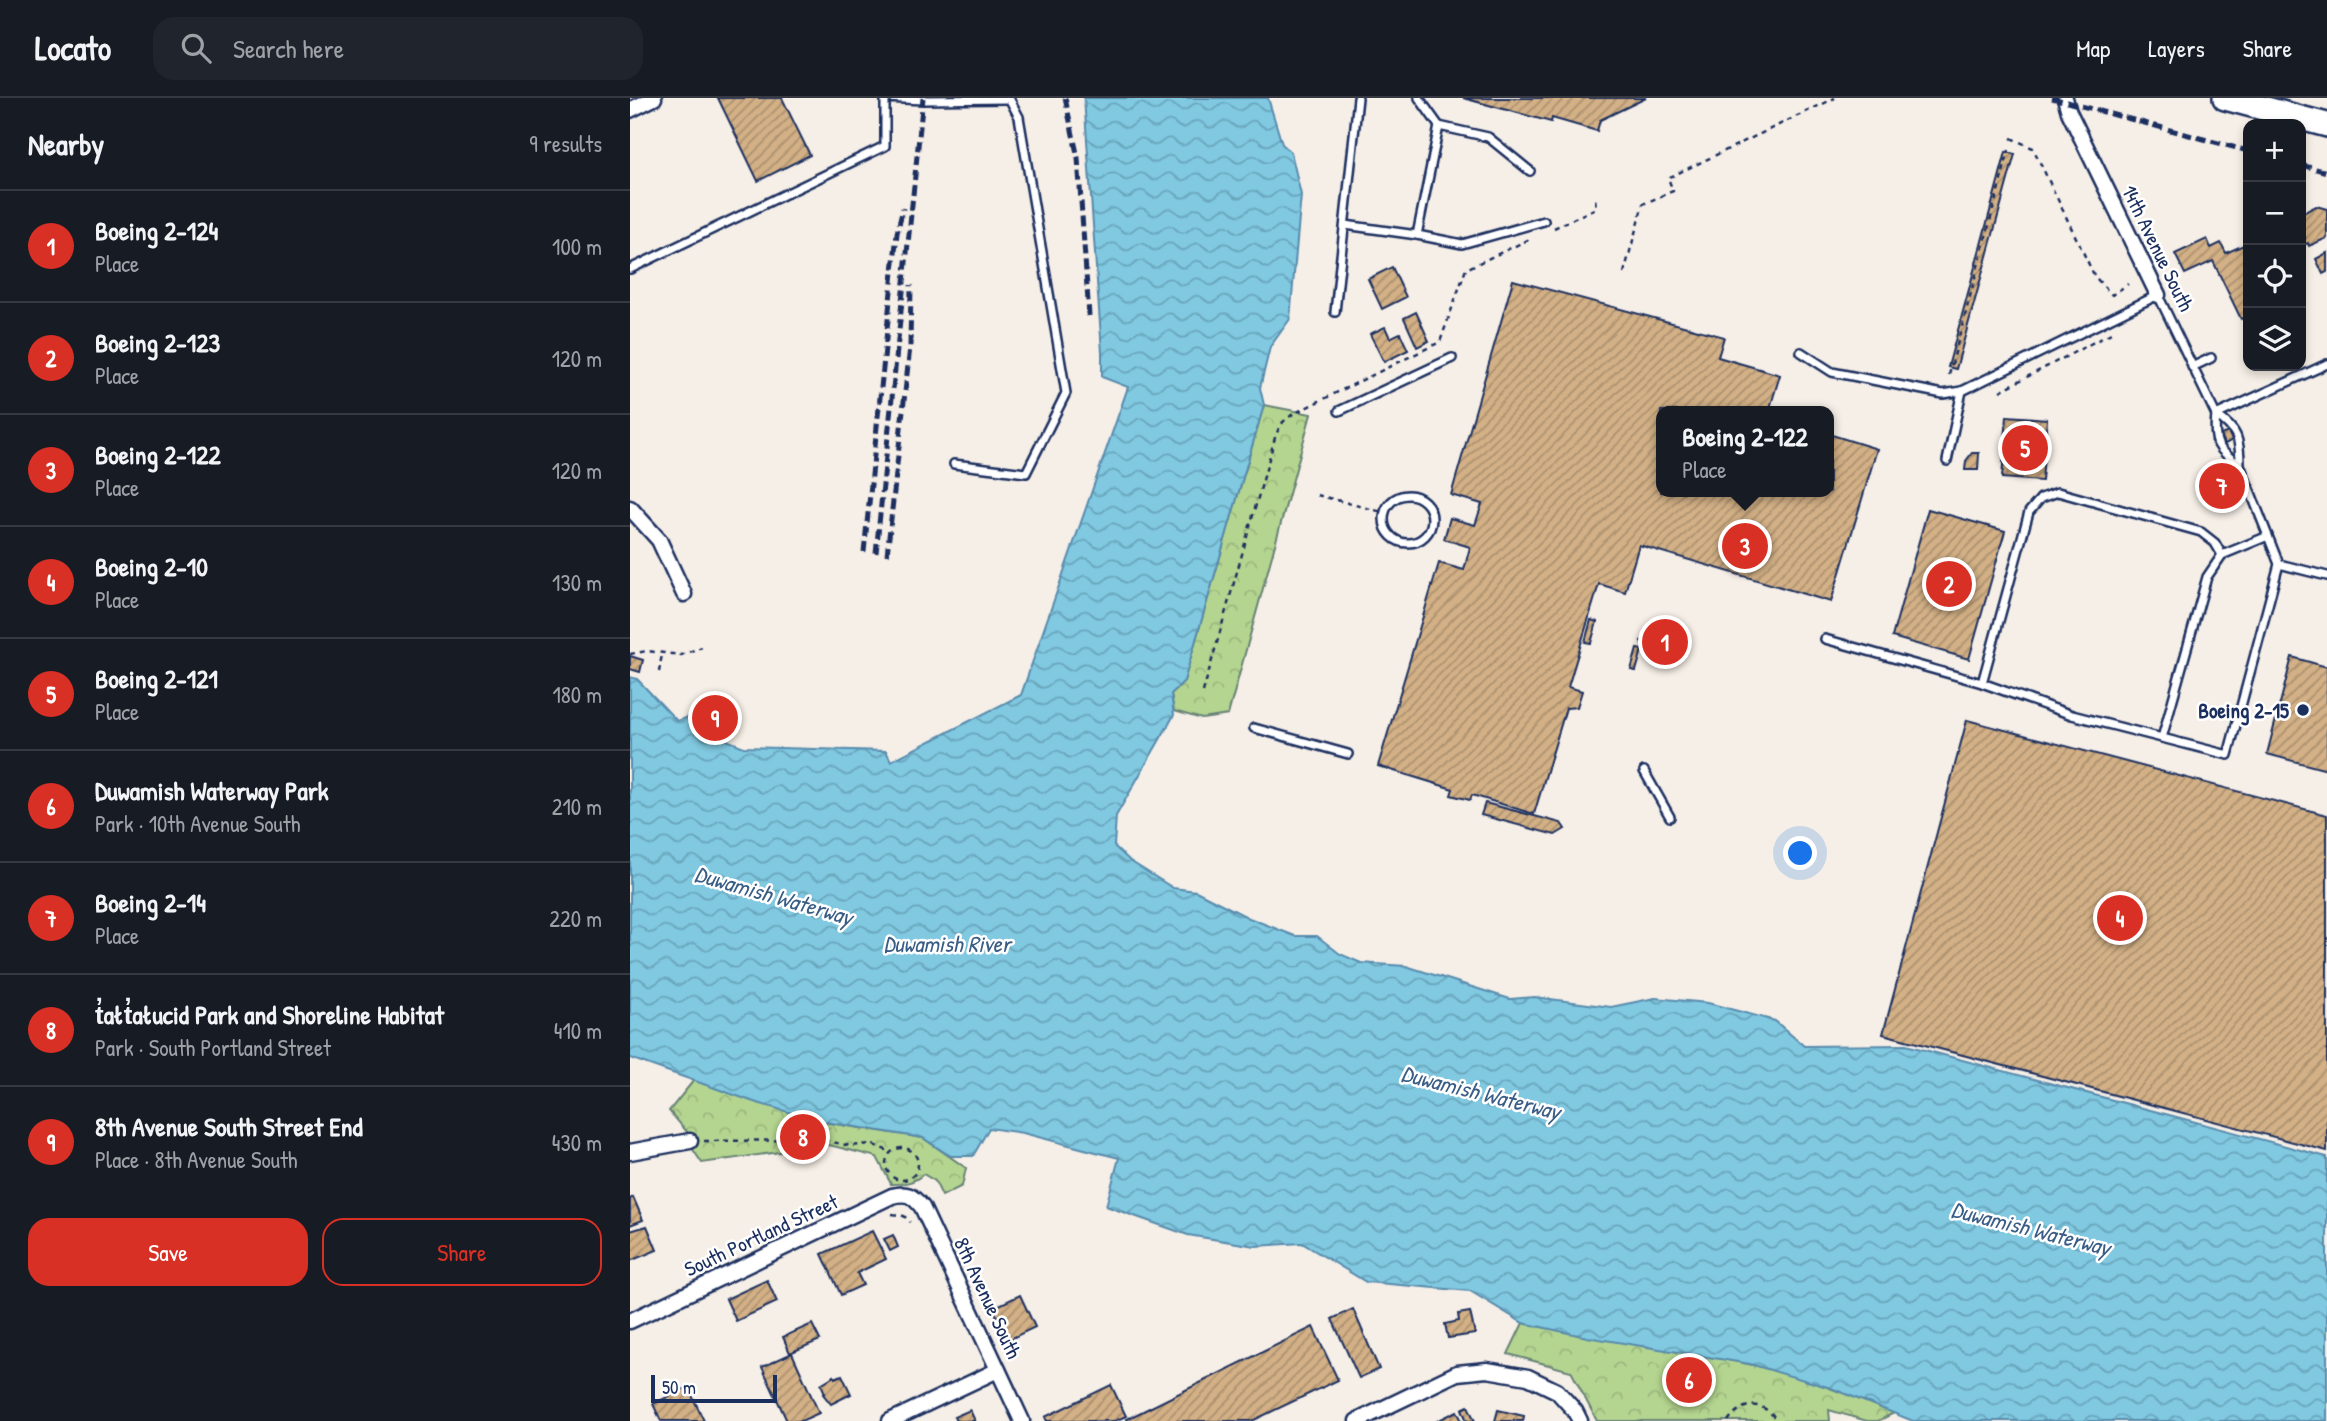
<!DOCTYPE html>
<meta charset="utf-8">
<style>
:root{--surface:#171b24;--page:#20242c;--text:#f1f3f6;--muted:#9ea1a6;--line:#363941;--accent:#d93025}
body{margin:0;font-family:"Patrick Hand",sans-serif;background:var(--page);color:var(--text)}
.controls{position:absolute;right:21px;top:21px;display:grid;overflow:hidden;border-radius:14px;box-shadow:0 4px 10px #0003}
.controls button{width:63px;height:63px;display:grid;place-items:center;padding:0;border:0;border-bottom:2px solid var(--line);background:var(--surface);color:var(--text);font:35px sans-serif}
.scale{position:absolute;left:21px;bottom:18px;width:126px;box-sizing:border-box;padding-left:7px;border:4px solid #1b2f5e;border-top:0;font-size:19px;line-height:24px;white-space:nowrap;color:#1b2f5e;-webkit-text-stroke:5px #fff;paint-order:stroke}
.you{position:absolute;left:1171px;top:756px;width:24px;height:24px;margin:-18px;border:5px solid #fff;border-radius:50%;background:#1a73e8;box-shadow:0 0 0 10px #1a73e833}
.badge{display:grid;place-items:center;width:46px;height:46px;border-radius:50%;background:var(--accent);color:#fff;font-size:23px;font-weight:700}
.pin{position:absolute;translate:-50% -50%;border:4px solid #fff;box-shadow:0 2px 7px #0006}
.popup{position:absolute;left:1026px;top:308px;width:178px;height:91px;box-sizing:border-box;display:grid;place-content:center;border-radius:14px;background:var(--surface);filter:drop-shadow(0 2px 5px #0005);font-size:23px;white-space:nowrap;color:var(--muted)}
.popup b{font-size:26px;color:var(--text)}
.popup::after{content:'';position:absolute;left:50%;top:100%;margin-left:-14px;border:14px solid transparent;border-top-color:var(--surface)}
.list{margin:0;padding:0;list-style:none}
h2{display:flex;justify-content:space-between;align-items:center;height:91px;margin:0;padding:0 28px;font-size:30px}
h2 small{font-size:23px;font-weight:400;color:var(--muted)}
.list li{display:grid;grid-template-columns:46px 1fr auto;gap:21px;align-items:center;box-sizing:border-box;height:112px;padding:0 28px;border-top:2px solid var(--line)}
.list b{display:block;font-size:26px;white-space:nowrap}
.list p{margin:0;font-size:23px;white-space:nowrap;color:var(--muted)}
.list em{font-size:23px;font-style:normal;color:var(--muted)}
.actions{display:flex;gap:14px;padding:21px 28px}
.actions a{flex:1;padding:16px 0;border:2px solid var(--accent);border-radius:21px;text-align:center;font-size:24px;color:var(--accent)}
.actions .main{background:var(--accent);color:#fff}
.icon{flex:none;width:38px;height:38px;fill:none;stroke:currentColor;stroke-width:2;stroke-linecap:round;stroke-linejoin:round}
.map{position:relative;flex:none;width:1697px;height:1323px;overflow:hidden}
header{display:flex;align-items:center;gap:42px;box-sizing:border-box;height:98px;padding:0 35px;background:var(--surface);border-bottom:2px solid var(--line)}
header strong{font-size:33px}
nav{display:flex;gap:38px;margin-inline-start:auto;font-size:24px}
.search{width:490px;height:63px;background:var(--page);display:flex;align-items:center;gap:18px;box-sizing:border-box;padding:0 24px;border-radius:21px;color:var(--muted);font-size:26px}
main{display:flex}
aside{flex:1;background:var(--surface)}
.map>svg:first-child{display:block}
.park{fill:url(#park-crowns);stroke:#688276;stroke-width:2}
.water{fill:url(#water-waves);stroke:#588bad;stroke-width:2}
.building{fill:url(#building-hatch);stroke:#1b2f5e;stroke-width:2}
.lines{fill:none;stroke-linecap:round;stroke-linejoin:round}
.lane-casing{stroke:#1b2f5e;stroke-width:12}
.street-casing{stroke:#1b2f5e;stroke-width:19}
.primary-casing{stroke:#1b2f5e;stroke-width:28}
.path{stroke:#1b2f5e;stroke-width:2.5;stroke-dasharray:5 5;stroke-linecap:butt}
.lane{stroke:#fff;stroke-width:7}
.street{stroke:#fff;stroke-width:14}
.primary{stroke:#fff;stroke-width:23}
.rail{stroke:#1b2f5e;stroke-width:5;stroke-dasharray:10 5;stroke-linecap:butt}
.poi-dot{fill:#1b2f5e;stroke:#fff;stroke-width:2.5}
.labels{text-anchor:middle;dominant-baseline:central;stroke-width:5;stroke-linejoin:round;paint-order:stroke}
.street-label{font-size:21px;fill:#1b2f5e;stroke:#fff}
.poi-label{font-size:21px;font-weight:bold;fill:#1b2f5e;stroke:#fff;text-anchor:end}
.water-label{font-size:23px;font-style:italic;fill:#395d85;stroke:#fff}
</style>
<header>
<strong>Locato</strong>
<div class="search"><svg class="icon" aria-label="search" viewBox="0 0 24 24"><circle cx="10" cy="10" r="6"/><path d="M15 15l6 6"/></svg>Search here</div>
<nav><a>Map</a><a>Layers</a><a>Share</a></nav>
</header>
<main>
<aside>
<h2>Nearby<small>9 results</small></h2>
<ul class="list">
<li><span class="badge">1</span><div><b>Boeing 2-124</b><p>Place</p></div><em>100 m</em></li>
<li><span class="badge">2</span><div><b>Boeing 2-123</b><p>Place</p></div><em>120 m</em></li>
<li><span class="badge">3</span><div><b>Boeing 2-122</b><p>Place</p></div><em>120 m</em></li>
<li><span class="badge">4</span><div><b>Boeing 2-10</b><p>Place</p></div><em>130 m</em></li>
<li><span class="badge">5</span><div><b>Boeing 2-121</b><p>Place</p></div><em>180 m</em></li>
<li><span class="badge">6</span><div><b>Duwamish Waterway Park</b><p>Park · 10th Avenue South</p></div><em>210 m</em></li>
<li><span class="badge">7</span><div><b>Boeing 2-14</b><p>Place</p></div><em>220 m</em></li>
<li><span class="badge">8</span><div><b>t̓ałt̓ałucid Park and Shoreline Habitat</b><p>Park · South Portland Street</p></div><em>410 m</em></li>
<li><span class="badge">9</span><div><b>8th Avenue South Street End</b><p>Place · 8th Avenue South</p></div><em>430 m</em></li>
</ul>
<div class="actions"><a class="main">Save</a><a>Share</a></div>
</aside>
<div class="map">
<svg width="1697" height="1323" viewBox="0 0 1697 1323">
<defs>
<pattern id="park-crowns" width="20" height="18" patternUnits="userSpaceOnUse" patternTransform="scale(1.75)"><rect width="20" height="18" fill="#b4d58f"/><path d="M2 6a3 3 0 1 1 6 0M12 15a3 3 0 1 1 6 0" fill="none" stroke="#9ab77e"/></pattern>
<pattern id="water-waves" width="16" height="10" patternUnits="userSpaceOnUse" patternTransform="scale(1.75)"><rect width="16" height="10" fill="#80c9e1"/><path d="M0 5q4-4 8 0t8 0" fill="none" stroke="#68a4ba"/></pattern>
<pattern id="building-hatch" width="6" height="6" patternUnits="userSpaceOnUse" patternTransform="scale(1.75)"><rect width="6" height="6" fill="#d3b085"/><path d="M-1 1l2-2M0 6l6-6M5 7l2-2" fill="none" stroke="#aa9070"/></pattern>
</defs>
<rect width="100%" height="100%" fill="#f6efe7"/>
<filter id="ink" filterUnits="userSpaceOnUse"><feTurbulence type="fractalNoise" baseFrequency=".0143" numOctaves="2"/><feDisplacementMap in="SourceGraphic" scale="14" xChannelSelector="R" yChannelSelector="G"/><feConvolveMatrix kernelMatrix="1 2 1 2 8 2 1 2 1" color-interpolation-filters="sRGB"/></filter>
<g filter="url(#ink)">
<g class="park">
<polygon points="634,307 681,316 598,617 572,621 544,613 541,596 554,583"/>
<path d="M64,982L186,1023L293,1040L336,1070L332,1088L312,1098L305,1083L293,1076C284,1085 274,1086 261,1086L247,1059L199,1047L72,1065L62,1050L59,1036L39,1013Z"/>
<path d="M893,1225C967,1241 1043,1250 1118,1266C1168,1276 1216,1296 1264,1315L1248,1323H1237L1199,1312L1200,1323H967L941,1273L878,1256Z"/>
</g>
<polygon class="water" points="454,0 638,0 652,46 661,54 671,97 660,221 640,249 630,290 634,307 554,583 541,596 544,617 486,718 484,748 500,763 543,790 566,793 619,820 665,838 687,838 710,856 731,865 776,868 880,901 905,899 981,909 1025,900 1078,905 1145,923 1174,948 1276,947 1697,1059 1697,1323 1283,1323 1201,1290 1120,1266 957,1239 893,1225 840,1193 736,1184 672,1145 625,1148 558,1137 476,1108 489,1060 393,1035 359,1030 343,1058 320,1058 293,1040 189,1023 124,1004 0,960 0,579 7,581 47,623 66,616 89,639 114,649 256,653 261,663 391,597 498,289 472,279 472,254"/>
<g class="building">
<polygon points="88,0 152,0 180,57 128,83"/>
<polygon points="833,0 1016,0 970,22 967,33 922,20 921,24"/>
<polygon points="1376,54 1385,56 1326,271 1318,269"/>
<polygon points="1686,108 1697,111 1697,140 1679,148 1678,145 1671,148 1671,141 1675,140 1671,132 1671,116"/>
<polygon points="1577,141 1581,150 1591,145 1596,155 1618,145 1618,218 1611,221 1583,163 1555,176 1545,156"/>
<polygon points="1697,155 1697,174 1693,176 1686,161"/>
<polygon points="762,169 776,199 752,211 738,181"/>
<polygon points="883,182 1094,239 1088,259 1150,277 1139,313 1031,313 1031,394 1199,394 1199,336 1247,351 1201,504 1009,447 995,494 969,486 938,589 952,593 947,609 936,610 904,716 842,697 840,702 821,697 823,691 748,668 809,465 834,472 840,449 814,441 820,420 845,427 852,406 821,397"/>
<polygon points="786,214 799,243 787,249 774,220"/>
<polygon points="755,229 760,240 770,235 778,252 754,264 740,236"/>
<polygon points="1377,318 1417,321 1412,383 1372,380"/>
<polygon points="1598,334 1602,342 1595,346 1591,337"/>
<polygon points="1342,355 1349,355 1348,372 1335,372 1336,363"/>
<polygon points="1594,378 1601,392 1590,398 1583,385"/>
<polygon points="1298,411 1375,433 1339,561 1262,539"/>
<polygon points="961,522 967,524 961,545 955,544"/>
<polygon points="1046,523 1059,545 1023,565 1011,543"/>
<polygon points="1007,551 1012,552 1006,573 1001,572"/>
<polygon points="0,558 13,562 10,574 0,571"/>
<polygon points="1662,559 1697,569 1697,672 1637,656"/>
<polygon points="1337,622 1697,717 1697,1053 1253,936"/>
<polygon points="855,705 931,725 935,731 925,737 851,717"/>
<polygon points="3,1099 13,1122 0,1127 0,1101"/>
<polygon points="17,1128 27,1152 0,1163 0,1133"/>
<polygon points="242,1133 256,1161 227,1175 233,1187 211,1197 192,1156"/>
<polygon points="263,1137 268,1149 260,1153 254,1141"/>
<polygon points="137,1182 147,1204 106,1223 96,1201"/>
<polygon points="390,1197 405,1229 378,1242 363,1210"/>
<polygon points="723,1211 749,1271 729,1280 702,1221"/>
<polygon points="840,1214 845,1236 818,1240 815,1226 829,1223 828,1216"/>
<polygon points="182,1226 190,1242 160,1255 153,1239"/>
<polygon points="683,1229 708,1282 622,1323 498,1323 497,1321"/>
<polygon points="162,1255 189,1315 171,1323 157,1323 132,1269"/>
<polygon points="212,1277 221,1296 201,1306 193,1296 195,1295 191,1286 204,1278 205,1280"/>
<polygon points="481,1287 496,1318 485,1323 417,1323 415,1319"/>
<polygon points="58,1289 74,1323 31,1323 23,1306"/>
<polygon points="838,1308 845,1323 837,1323 832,1311"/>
<polygon points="340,1312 345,1323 326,1323 324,1319"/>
<polygon points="868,1312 894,1318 893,1323 865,1323"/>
<polygon points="827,1313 832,1323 807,1323"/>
</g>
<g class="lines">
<g class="lane-casing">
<g id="lane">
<polyline points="789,0 809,28"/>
<polyline points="900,73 858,39 809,28 787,137 832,146 914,123"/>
<polyline points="715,127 787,137"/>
<polyline points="0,171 255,48 255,0 293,2 379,1"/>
<polyline points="705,214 728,0"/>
<polyline points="1171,254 1202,274 1313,296 1332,293 1528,197 1586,317"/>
<polyline points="1562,269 1581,260"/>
<polyline points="709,313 822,260"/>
<polyline points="1586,317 1697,266"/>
<path d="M1586,317C1608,332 1610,341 1610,367C1587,351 1583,346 1586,317Z"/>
<polyline points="1317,363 1332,293"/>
<polyline points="324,366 396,375 436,295 389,19 379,0"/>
<circle cx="778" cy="421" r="24"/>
<polyline points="1649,466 1697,478"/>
<polyline points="1195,541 1352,585 1442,617 1532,640 1577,479 1592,457 1638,438"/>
<polyline points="1352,585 1399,414 1411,400 1428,394 1571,434 1585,445 1592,457"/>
<polyline points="624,630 718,656"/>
<polyline points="1532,640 1598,657 1649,466 1610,367"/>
<polyline points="1014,673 1040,719"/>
</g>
</g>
<g class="street-casing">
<g id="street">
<polyline points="1435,0 1439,14 1528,197"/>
<polyline points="0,12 24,0"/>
<polyline points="0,410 29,442 54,496"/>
<polyline points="0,1054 60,1043"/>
<path d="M0,1223L262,1098C277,1094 282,1097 292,1109L392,1323"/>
<polyline points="260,1323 368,1272"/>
<polyline points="727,1323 827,1275 857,1272 898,1279 927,1293 945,1313 950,1323"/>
</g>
</g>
<g class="primary-casing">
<polyline id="primary" points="1595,0 1697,27"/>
</g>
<g class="path">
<polyline points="1381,40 1403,50 1465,179 1482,197 1498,186"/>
<polyline points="924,130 966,110 965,99"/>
<polyline points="994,175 1013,106 1043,93 1038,80 1205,0"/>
<polyline points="1319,277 1379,52"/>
<polyline points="1370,293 1485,233"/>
<polyline points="687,397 756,415"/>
<polyline points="0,556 17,553 51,557 72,549"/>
<polyline points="29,574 32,556"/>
<polyline points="573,594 646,336 653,324 663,316 810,244 836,171 902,140"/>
<polyline points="74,1043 193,1042 221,1048 241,1046 261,1054"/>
<circle cx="272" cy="1066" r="16"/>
<polyline points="262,1116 274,1118 280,1124"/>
<path d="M1098,1323C1112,1303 1134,1302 1147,1323"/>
</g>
<use href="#lane" class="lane"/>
<use href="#street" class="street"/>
<use href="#primary" class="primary"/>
<g class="rail">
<polyline points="435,0 448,60 459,218"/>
<polyline points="1422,0 1618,53"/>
<polyline points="1671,67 1697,74"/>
<polyline points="234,454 267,135 273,110"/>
<polyline points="246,455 293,0"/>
<polyline points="257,457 280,249 281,187"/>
</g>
</g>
</g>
<circle class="poi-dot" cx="1673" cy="612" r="7"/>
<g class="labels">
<g class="street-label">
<text transform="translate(1528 150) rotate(64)">14th Avenue South</text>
<text transform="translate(131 1137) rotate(-25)">South Portland Street</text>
<text transform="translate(358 1200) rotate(65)">8th Avenue South</text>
</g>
<g class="poi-label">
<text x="1659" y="612">Boeing 2-15</text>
</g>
<g class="water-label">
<text transform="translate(144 797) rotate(16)">Duwamish Waterway</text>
<text x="317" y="845">Duwamish River</text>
<text transform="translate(851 994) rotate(14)">Duwamish Waterway</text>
<text transform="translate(1401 1130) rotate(14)">Duwamish Waterway</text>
</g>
</g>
</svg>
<div class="controls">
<button>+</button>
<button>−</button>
<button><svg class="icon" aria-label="locate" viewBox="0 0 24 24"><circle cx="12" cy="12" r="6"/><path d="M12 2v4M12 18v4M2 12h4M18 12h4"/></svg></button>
<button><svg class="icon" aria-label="layers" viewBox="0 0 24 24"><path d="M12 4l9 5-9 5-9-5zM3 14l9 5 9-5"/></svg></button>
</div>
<div class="scale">50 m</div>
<div class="you"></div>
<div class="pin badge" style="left:1035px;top:544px">1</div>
<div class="pin badge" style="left:1319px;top:486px">2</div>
<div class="pin badge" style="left:1115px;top:448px">3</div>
<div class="popup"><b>Boeing 2-122</b>Place</div>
<div class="pin badge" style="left:1490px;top:820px">4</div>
<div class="pin badge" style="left:1395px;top:350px">5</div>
<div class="pin badge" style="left:1059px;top:1282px">6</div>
<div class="pin badge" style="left:1592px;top:388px">7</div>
<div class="pin badge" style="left:173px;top:1039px">8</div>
<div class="pin badge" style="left:85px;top:620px">9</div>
</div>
</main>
